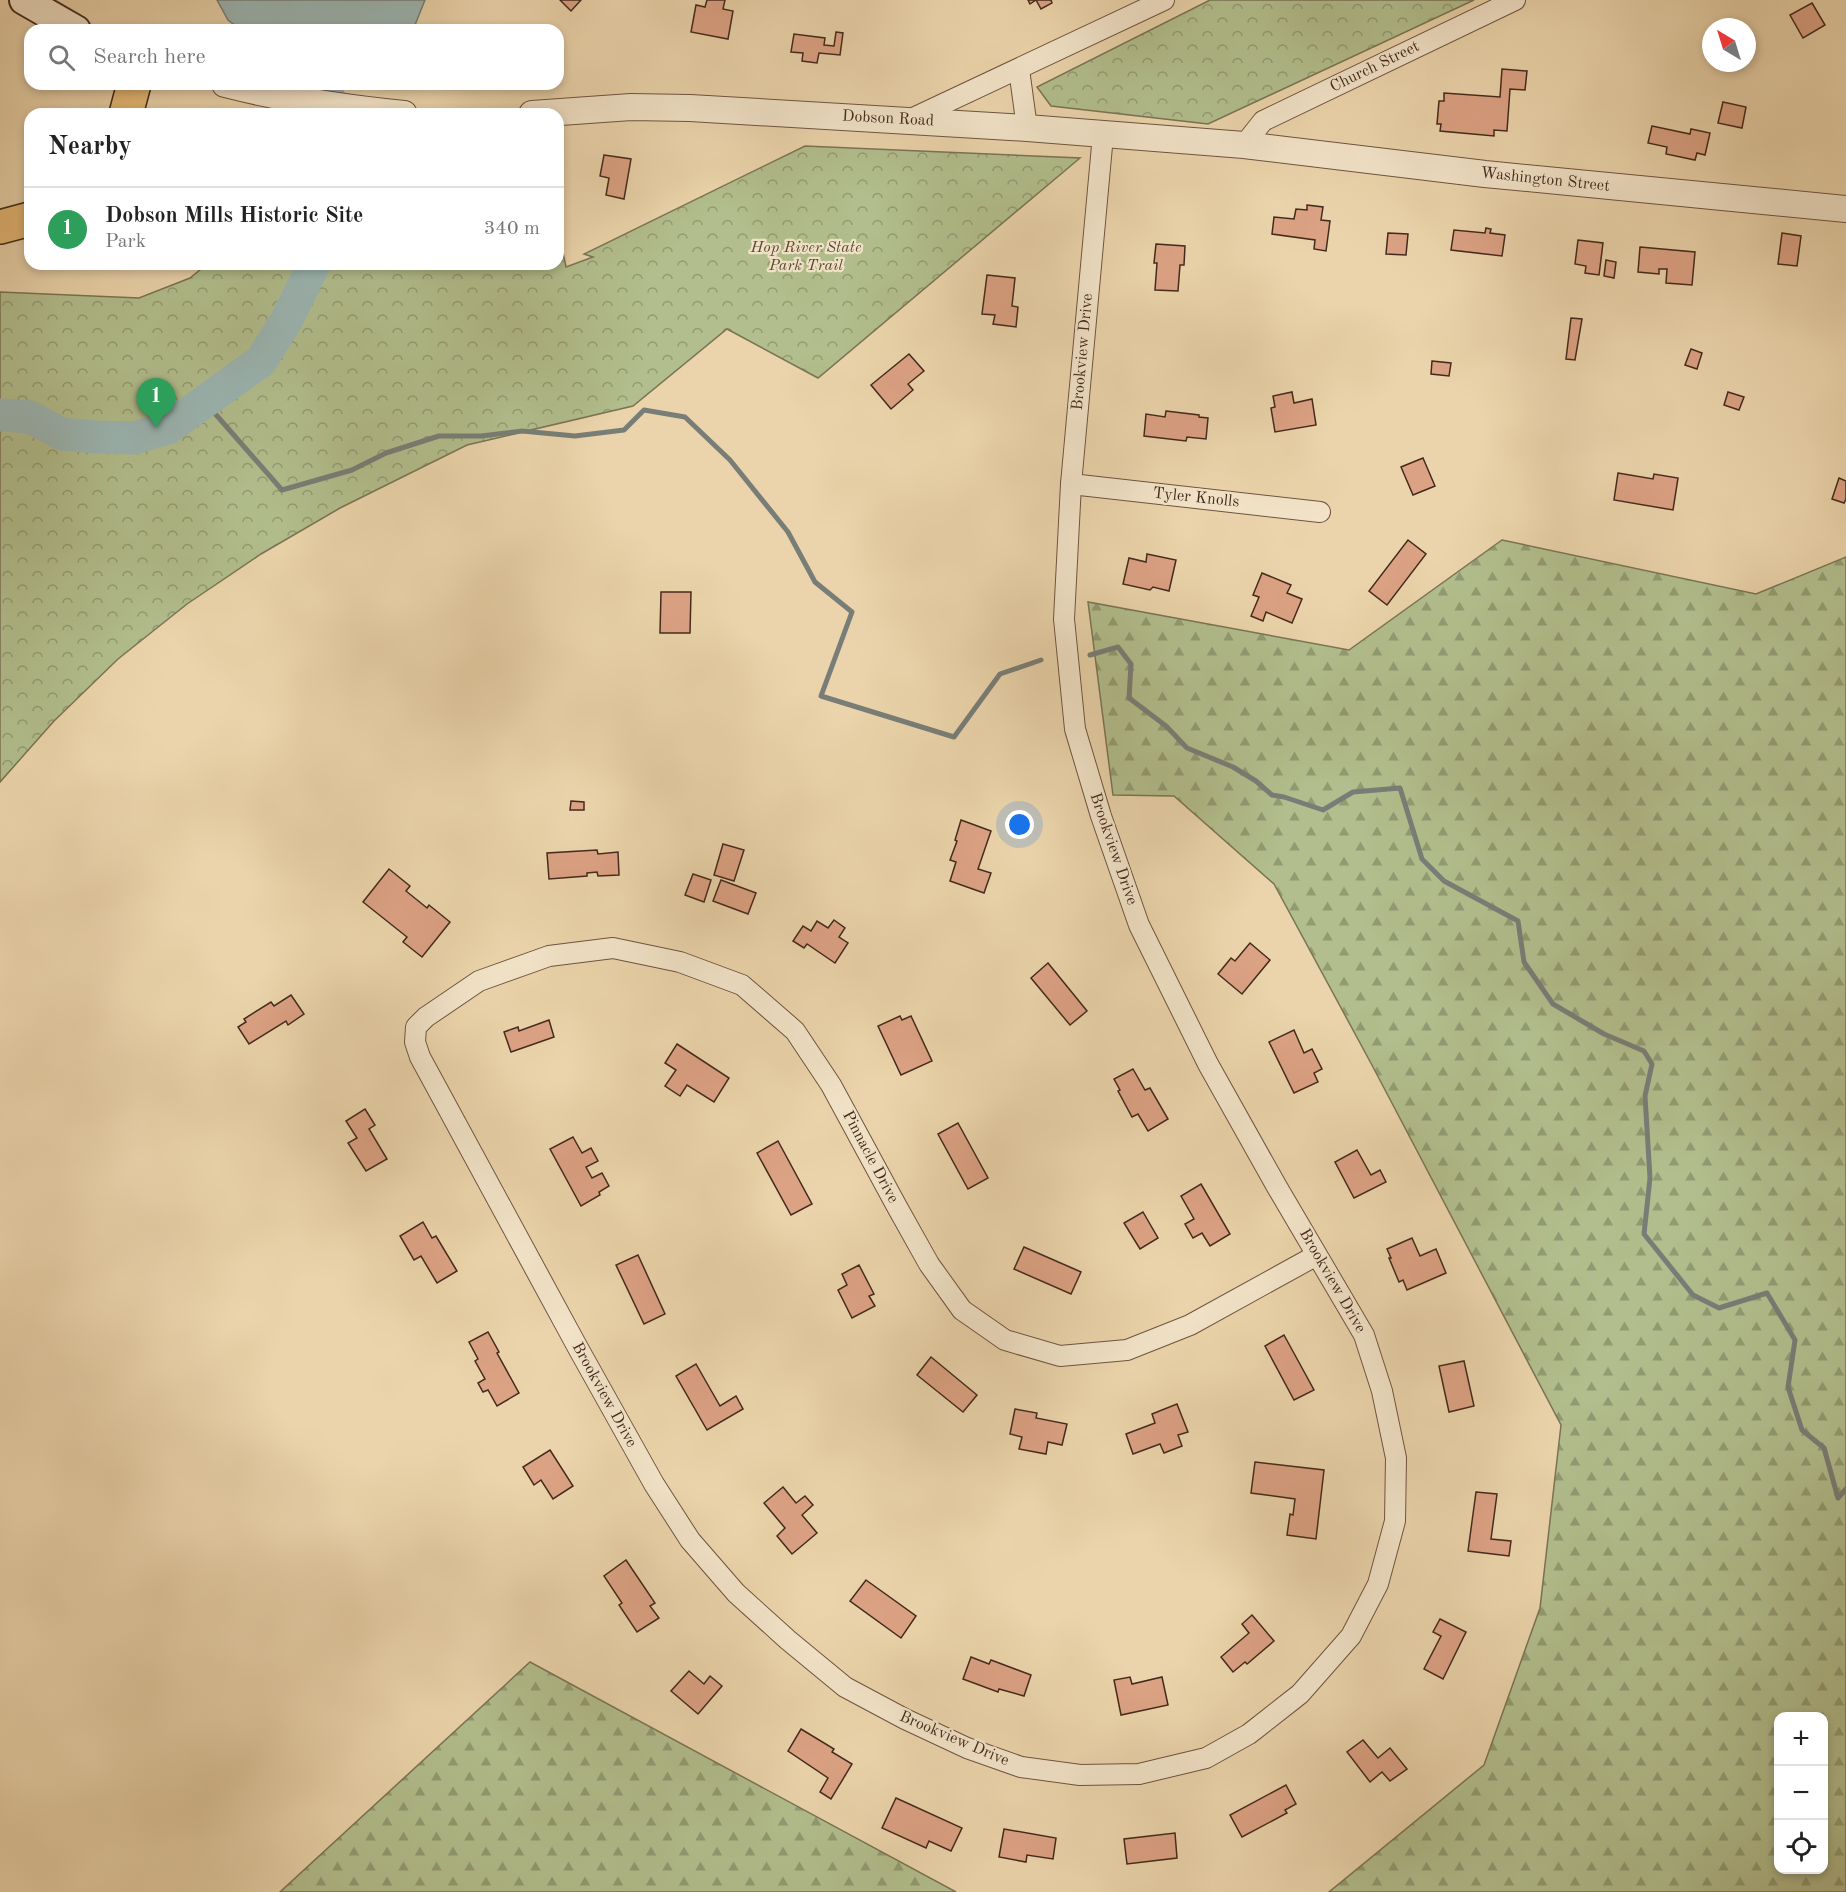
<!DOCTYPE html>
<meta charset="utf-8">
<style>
:root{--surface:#fff;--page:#f6f6f6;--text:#222;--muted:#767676;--line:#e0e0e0;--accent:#db2777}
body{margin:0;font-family:"Old Standard TT",serif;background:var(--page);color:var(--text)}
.controls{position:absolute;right:18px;bottom:18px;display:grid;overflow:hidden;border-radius:12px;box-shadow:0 3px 9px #0003}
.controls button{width:54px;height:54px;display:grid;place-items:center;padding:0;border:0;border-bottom:2px solid var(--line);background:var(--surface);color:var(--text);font:30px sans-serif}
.compass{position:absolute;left:1702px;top:18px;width:54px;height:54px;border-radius:50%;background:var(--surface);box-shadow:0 3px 9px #0003;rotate:322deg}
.you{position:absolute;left:1020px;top:825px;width:21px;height:21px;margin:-15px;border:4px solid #fff;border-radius:50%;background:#1a73e8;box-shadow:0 0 0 9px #1a73e833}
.badge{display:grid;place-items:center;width:39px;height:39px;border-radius:50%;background:var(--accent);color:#fff;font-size:20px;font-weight:700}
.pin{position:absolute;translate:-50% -50px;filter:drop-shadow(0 2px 3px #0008)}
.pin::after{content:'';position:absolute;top:32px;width:21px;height:18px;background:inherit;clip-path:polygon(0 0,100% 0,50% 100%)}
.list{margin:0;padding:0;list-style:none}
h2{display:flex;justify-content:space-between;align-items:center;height:78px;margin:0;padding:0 24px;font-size:26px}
h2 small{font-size:20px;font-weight:400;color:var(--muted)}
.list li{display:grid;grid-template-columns:39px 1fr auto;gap:18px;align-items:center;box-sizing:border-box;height:84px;padding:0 24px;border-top:2px solid var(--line)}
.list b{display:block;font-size:22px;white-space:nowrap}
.list p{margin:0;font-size:20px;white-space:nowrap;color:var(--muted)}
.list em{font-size:20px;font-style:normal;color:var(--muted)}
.icon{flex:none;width:33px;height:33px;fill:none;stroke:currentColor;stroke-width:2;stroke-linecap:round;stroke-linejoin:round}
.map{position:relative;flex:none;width:1846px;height:1892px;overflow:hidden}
.search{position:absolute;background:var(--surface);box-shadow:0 3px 9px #0003;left:24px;top:24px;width:540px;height:66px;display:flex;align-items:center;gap:15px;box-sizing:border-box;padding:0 21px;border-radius:18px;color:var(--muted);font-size:22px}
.panel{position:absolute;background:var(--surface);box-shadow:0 3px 9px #0003;left:24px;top:108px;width:540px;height:162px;border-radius:18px}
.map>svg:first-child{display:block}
.forest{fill:url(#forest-firs);stroke:#7b7454;stroke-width:1.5;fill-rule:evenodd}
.park{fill:url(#park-crowns);stroke:#7b7454;stroke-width:1.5}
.water{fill:#9bb6b3;stroke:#787e77;stroke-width:1.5}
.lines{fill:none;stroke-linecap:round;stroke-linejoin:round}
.stream{stroke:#787e77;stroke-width:5}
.river{stroke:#9bb6b3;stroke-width:33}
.building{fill:#dca284;stroke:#442a1c;stroke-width:1.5}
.minor-casing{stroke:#6e5440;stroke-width:22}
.tertiary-casing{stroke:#6e5440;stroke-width:28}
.secondary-casing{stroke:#442a1c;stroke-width:32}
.motorway-casing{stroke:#442a1c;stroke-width:36}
.minor{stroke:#f2e3c8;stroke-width:20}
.tertiary{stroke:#f2e3c8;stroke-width:26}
.secondary{stroke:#f2e3c8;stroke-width:28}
.motorway{stroke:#e6ba76;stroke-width:33}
.labels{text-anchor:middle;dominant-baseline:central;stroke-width:4.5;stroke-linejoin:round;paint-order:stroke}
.street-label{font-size:16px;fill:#442a1c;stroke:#f2e3c8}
.park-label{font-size:16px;font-style:italic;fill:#5a4833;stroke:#f2e3c8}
</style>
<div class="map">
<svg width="1846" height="1892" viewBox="0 0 1846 1892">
<defs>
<pattern id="forest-firs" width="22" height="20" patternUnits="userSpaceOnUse" patternTransform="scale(1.5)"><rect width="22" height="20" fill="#b2be8d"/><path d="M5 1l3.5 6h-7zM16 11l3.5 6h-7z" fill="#929b72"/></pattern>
<pattern id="park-crowns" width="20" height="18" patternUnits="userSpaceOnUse" patternTransform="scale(1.5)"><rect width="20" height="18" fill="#b2be8d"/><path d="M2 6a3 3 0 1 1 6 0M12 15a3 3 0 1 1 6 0" fill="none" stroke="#929b72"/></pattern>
</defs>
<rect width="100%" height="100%" fill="#ebd4ab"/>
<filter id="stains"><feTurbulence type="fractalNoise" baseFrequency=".00333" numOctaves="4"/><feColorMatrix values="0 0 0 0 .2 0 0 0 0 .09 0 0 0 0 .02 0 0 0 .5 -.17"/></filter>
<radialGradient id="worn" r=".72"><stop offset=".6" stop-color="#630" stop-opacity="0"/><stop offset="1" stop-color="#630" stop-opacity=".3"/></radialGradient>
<g class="forest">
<path d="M1502,540L1756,594L1846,557V1892H1329L1484,1765L1540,1608L1561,1425L1373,1067L1274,884L1174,796L1113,795L1088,602L1349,650ZM1778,1716H1824V1870H1778Z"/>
<polygon points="530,1662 956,1892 280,1892"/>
</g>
<g class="park">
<polygon points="1210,0 1474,0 1208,124 1051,106 1037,87"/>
<polygon points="805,146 1080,158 818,378 727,329 633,406 467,445 340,508 261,554 187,604 118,659 54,721 0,782 0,292 139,298 190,278 207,264 558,264 558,228 566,267 593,257 584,254"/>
</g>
<polygon class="water" points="217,0 425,0 413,30 241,30 228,20"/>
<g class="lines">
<g class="stream">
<polyline points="204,401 282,490 352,470 386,453 439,436 481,436 522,431 575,436 624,430 644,410 685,417 730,460 788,532 815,582 852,612 821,696 954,737 1000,674 1041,660"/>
<polyline points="1090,655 1118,647 1131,664 1129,698 1166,726 1187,748 1233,767 1256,781 1272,795 1284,797 1323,810 1353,792 1400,788 1422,859 1444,881 1518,921 1524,962 1553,1004 1604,1034 1644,1051 1652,1064 1645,1096 1650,1178 1644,1234 1693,1295 1719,1308 1767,1293 1795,1340 1788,1387 1802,1430 1824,1448 1838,1498 1846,1489"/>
</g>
<g class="river">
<polyline points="327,84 330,114"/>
<polyline points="0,415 30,417 62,434 95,437 134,438 168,428 261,361 286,321 314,264"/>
</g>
</g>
<g class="building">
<polygon points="560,0 581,0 571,11"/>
<polygon points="707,0 725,0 723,9 733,11 728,39 691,32 696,5 705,7"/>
<polygon points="1028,0 1051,0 1052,3 1041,9 1036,0 1030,4"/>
<polygon points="1812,3 1825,25 1803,38 1790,15"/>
<polygon points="836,32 843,33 840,55 819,53 817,63 802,61 803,53 791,52 794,34 825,38 824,45 834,46"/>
<polygon points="1502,69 1527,71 1525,90 1510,89 1507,131 1494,130 1494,136 1440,131 1441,124 1437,124 1439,101 1444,101 1444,93 1500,97"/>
<polygon points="1723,102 1746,107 1742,128 1718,123"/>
<polygon points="1652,126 1690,134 1691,129 1710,133 1705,155 1697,153 1695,160 1666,154 1667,147 1648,143"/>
<polygon points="604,155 631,159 624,199 606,195 609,178 600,176"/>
<polygon points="1307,205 1323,207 1321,220 1330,221 1326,251 1314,249 1315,240 1272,234 1274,217 1294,219 1296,209 1307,210"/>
<polygon points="1486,228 1491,229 1490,233 1505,235 1502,256 1451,250 1454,230 1485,233"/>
<polygon points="1388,233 1408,234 1406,255 1386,254"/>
<polygon points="1782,233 1801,236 1797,266 1778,264"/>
<polygon points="1578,240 1603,243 1599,275 1585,273 1586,266 1575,264"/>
<polygon points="1156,244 1185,246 1184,265 1180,265 1178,291 1155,290 1157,263 1154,263"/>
<polygon points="1640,247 1695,252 1692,285 1666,283 1667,269 1659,269 1659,274 1638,272"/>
<polygon points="1606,260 1616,262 1614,278 1604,276"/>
<polygon points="987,275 1015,278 1012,306 1018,307 1016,327 993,324 995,315 982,314"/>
<polygon points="1571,318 1582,319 1575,360 1566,359"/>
<polygon points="1691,349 1702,353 1697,369 1685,365"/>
<polygon points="909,354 924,371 908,384 913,390 891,409 871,385"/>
<polygon points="1432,361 1451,363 1449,376 1431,374"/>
<polygon points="1292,392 1294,403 1312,399 1316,425 1275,432 1271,408 1275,407 1273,396"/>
<polygon points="1728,392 1744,397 1739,410 1724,405"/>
<polygon points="1166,411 1199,415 1199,417 1208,418 1206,439 1187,437 1186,441 1144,436 1146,414 1165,417"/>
<polygon points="1423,458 1435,486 1413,495 1401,467"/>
<polygon points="1618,473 1653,479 1654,474 1678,478 1673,510 1614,500"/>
<polygon points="1839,478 1846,481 1846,499 1844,503 1832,499"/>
<polygon points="1408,540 1426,554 1387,605 1369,591"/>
<polygon points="1147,554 1176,560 1169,591 1153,587 1150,590 1123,584 1129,558 1146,562"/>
<polygon points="1262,573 1291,585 1287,593 1302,599 1292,623 1266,612 1263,621 1251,616 1259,597 1253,595"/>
<polygon points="661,592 691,592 690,633 660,633"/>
<polygon points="571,801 584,802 584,810 570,810"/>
<polygon points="961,820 991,831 978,869 991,873 984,893 950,881 956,862 950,860 957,841 955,840"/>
<polygon points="723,844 744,850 734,881 714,875"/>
<polygon points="597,850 598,854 618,852 619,875 598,876 597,872 587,873 587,876 549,879 547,853"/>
<polygon points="389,869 410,886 406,891 427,908 429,905 450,922 422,957 403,942 407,937 363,902"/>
<polygon points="693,874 711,880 704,902 685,895"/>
<polygon points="721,880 756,893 748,914 713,901"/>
<polygon points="834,920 845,928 839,937 848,943 835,963 807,944 804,948 793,941 803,926 811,931 817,921 828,928"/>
<polygon points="1250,943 1270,960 1242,994 1218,974 1231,958 1235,961"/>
<polygon points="1048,963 1087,1011 1070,1025 1031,978"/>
<polygon points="291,995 304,1014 288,1025 286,1021 249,1044 238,1027 246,1022 244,1019 271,1002 274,1006"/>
<polygon points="900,1016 902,1020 911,1016 932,1061 901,1075 878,1026"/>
<polygon points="549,1020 554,1037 511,1052 504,1032 518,1027 519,1031"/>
<polygon points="1294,1030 1304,1053 1312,1049 1322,1069 1314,1073 1318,1082 1294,1093 1269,1042"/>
<polygon points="677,1044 729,1078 714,1102 687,1085 680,1096 665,1086 676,1070 665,1063"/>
<polygon points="1133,1069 1145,1090 1150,1088 1168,1119 1148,1131 1138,1114 1132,1117 1118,1091 1120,1090 1114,1079"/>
<polygon points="365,1109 375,1125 369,1129 387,1159 366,1171 348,1143 357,1138 346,1121"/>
<polygon points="958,1123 988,1178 968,1189 938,1134"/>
<polygon points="573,1137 582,1153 591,1148 598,1161 586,1167 592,1178 602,1173 609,1186 599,1192 600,1195 581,1206 550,1149"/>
<polygon points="778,1141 812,1204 791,1215 757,1153"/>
<polygon points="1357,1150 1371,1175 1380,1170 1386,1182 1354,1198 1335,1162"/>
<polygon points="1201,1184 1230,1234 1210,1246 1202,1233 1193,1238 1185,1224 1194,1219 1181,1196"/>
<polygon points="1143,1212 1158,1238 1140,1249 1124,1223"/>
<polygon points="423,1222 432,1238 436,1236 457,1271 437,1283 421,1256 414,1260 400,1236"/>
<polygon points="1412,1238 1420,1256 1436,1249 1446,1273 1407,1290 1403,1280 1399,1282 1389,1258 1391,1258 1387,1249"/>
<polygon points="1024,1247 1081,1272 1071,1294 1014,1269"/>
<polygon points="638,1255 665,1314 644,1324 616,1265"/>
<polygon points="859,1265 874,1294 869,1296 875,1306 852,1318 838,1290 847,1285 842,1274"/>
<polygon points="488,1332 499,1352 497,1353 519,1393 497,1406 488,1390 483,1392 478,1383 485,1379 475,1361 478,1359 469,1342"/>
<polygon points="1284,1335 1314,1390 1294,1400 1265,1346"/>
<polygon points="931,1357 977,1395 963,1412 917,1375"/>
<polygon points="1464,1361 1474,1406 1449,1412 1439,1366"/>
<polygon points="696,1364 720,1406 736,1396 743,1409 707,1430 676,1376"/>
<polygon points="1177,1404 1188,1432 1178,1435 1182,1446 1164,1453 1160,1444 1133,1454 1126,1434 1155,1423 1152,1414"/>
<polygon points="1015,1409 1037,1413 1036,1418 1067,1424 1062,1445 1048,1442 1046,1454 1019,1449 1022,1437 1010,1434"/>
<polygon points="550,1450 573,1486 553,1499 541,1480 534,1485 523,1467"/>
<polygon points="1255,1462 1324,1470 1316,1539 1287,1535 1290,1514 1293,1515 1295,1499 1251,1493"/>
<polygon points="783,1487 796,1503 805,1496 813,1505 802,1515 817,1533 792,1554 777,1536 785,1528 764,1503"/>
<polygon points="1476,1492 1497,1494 1491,1539 1511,1541 1509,1556 1468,1551"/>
<polygon points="626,1560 655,1603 650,1606 659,1618 637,1632 619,1605 622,1603 604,1576"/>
<polygon points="866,1580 916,1616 901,1638 850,1601"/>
<polygon points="1252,1615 1274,1641 1247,1664 1245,1662 1233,1672 1221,1657 1249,1633 1242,1624"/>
<polygon points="1440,1619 1466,1632 1443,1679 1424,1669 1441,1636 1433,1632"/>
<polygon points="971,1657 989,1664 991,1660 1031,1675 1024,1696 999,1689 998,1692 963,1679"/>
<polygon points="689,1671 704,1684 710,1676 722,1686 698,1714 671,1691"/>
<polygon points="1130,1677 1132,1684 1162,1677 1168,1705 1121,1715 1114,1680"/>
<polygon points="801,1729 834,1749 832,1752 852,1764 831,1799 820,1792 828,1778 788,1751"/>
<polygon points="1363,1740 1378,1758 1390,1748 1407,1769 1390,1781 1382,1772 1370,1782 1347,1752"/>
<polygon points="1286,1785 1296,1804 1285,1810 1287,1813 1242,1837 1230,1815"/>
<polygon points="896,1798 962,1828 951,1851 929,1841 926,1848 882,1828"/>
<polygon points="1004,1829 1056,1838 1053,1859 1027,1855 1026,1862 999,1857"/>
<polygon points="1175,1833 1177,1858 1127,1864 1124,1839"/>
</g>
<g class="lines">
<g class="minor-casing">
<g id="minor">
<polyline points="1019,69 1027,128"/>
<polyline points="909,120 1164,0"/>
<polyline points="1103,135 1071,484 1064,619 1075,729 1101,816 1139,925 1208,1064 1277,1187 1364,1335 1382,1391 1396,1458 1395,1521 1378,1584 1351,1636 1300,1694 1249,1734 1206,1758 1139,1774 1080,1775 1021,1767 967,1748 905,1719 845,1687 788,1640 736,1593 690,1540 654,1484 578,1348 420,1057 415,1042 416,1027 426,1017 479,981 549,956 613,948 680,962 742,985 795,1031 831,1085 896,1205 929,1264 962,1310 1005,1340 1060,1356 1127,1350 1190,1325 1317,1255"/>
<polyline points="1244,145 1263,121 1515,0"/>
<polyline points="1071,484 1320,512"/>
</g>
</g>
<g class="tertiary-casing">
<g id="tertiary">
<path d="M225,84C284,99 343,108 404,114"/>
<polyline points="532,114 631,107 690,108 1027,128 1244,145 1485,174 1846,209"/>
</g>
</g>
<g class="secondary-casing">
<polyline id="secondary" points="24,0 76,30"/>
</g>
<g class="motorway-casing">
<g id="motorway">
<polyline points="126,114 134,84"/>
<polyline points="0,227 30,219"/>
</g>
</g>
<use href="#minor" class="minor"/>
<use href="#tertiary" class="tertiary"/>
<use href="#secondary" class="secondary"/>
<use href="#motorway" class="motorway"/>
</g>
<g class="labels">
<g class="street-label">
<text transform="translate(1375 67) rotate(-26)">Church Street</text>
<text transform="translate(888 119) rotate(3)">Dobson Road</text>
<text transform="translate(1545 180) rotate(6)">Washington Street</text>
<text transform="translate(1083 352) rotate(-85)">Brookview Drive</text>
<text transform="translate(1196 498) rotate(6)">Tyler Knolls</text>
<text transform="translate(1113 849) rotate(71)">Brookview Drive</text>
<text transform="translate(870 1157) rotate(62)">Pinnacle Drive</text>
<text transform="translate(1332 1281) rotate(60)">Brookview Drive</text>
<text transform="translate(604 1395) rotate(61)">Brookview Drive</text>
<text transform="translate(954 1739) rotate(23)">Brookview Drive</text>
</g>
<g class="park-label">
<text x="806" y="248">Hop River State<tspan x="806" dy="18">Park Trail</tspan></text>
</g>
</g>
<rect width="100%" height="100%" filter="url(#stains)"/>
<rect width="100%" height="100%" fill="url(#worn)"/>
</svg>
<div class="controls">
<button>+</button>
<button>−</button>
<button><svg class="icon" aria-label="locate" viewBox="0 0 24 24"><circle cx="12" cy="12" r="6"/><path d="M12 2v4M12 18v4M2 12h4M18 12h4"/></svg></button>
</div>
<svg class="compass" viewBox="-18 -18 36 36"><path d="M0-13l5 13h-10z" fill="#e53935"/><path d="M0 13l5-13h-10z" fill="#767676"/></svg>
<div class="you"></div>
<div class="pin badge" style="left:156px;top:428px;background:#2e9e5b">1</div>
<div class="search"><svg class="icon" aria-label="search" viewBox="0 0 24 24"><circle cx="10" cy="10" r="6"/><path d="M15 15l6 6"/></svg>Search here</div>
<section class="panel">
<h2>Nearby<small></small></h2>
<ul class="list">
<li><span class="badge" style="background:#2e9e5b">1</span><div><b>Dobson Mills Historic Site</b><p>Park</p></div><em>340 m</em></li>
</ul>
</section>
</div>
